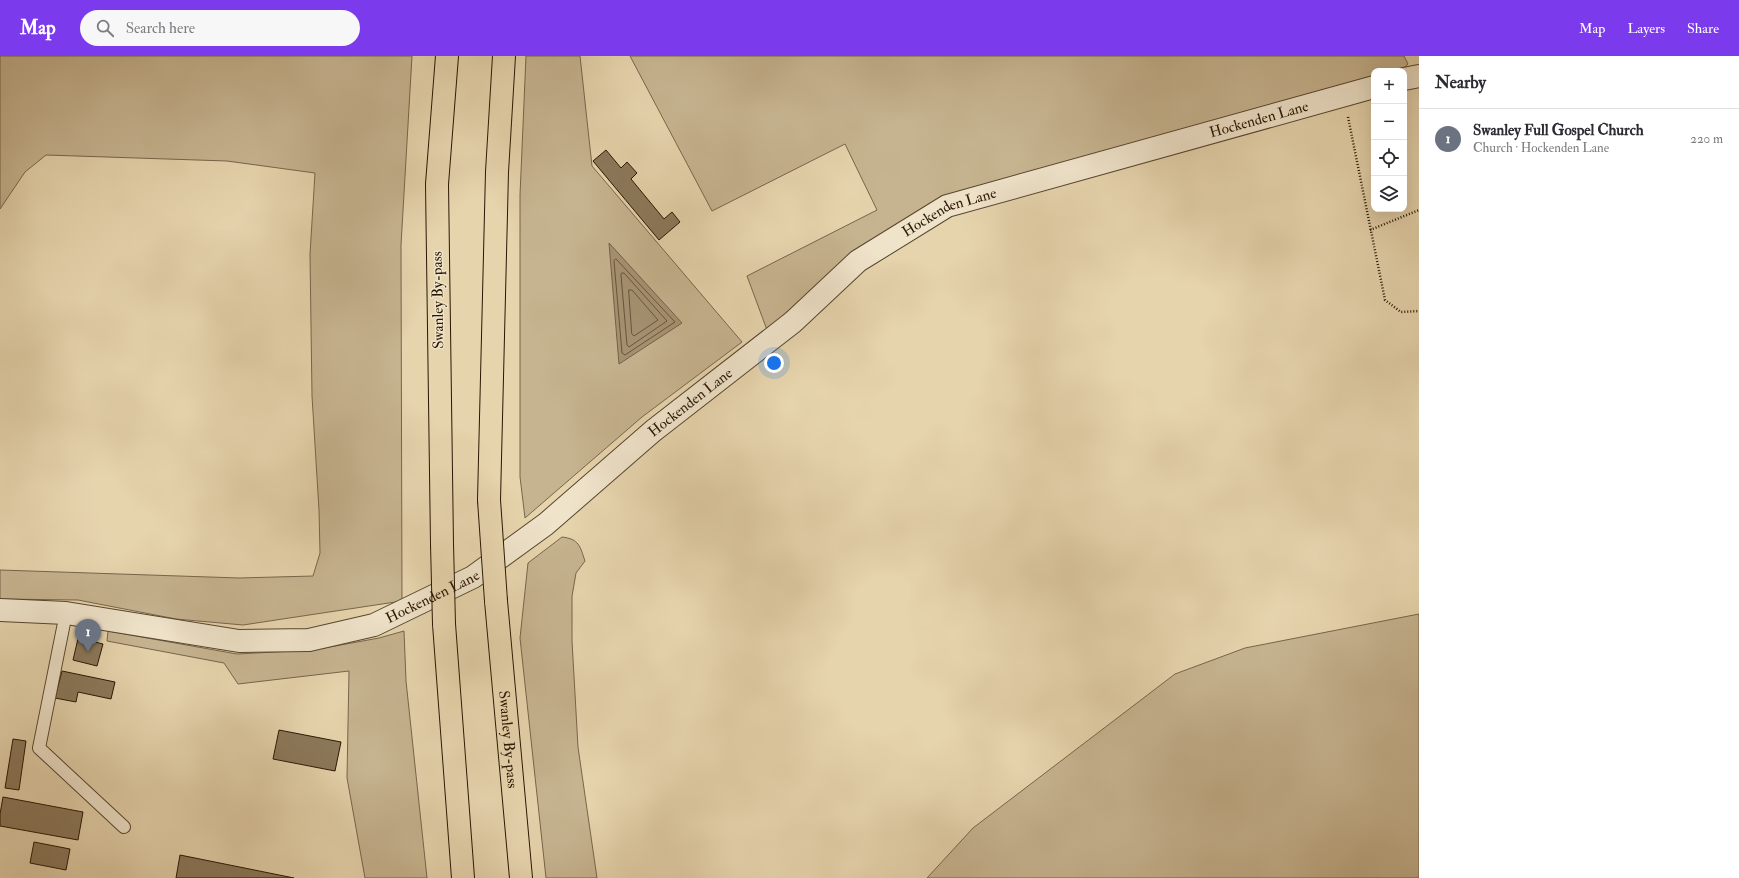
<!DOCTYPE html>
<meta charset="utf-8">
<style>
:root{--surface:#fff;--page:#f7f7f7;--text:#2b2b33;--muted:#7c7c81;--line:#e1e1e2;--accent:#7c3aed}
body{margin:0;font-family:"IM FELL Double Pica",serif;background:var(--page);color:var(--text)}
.controls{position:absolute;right:12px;top:12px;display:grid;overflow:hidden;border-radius:8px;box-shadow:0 4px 16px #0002}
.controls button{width:36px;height:36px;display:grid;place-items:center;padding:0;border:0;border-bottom:1px solid var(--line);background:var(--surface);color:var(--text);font:20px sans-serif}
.you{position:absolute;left:774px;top:307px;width:14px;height:14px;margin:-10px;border:3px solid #fff;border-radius:50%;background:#1a73e8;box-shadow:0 0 0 6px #1a73e833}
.badge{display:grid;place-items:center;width:26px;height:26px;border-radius:50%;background:var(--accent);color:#fff;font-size:13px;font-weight:700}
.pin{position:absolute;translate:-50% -33px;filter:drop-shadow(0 1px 2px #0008)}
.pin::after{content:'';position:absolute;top:21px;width:14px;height:12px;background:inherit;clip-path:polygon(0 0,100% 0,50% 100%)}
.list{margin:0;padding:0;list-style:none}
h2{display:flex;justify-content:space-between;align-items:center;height:52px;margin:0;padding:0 16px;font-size:17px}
h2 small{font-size:13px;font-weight:400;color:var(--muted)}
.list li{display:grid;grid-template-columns:26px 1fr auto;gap:12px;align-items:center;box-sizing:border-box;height:60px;padding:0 16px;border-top:1px solid var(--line)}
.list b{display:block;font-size:15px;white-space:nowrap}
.list p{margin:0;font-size:13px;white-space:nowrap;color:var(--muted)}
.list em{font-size:13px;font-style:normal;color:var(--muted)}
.icon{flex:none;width:22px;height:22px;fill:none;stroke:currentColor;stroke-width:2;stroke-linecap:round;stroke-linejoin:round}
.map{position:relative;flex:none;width:1419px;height:822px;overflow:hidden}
header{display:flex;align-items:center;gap:24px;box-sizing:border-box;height:56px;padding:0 20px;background:var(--accent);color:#fff}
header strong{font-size:19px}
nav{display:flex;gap:22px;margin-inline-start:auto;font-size:14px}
.search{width:280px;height:36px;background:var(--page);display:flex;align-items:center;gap:10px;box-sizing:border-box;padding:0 14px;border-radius:22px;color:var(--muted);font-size:15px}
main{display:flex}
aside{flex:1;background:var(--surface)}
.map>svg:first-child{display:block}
.green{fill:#c6b490;stroke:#78654a}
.water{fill:#a69373;stroke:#746146}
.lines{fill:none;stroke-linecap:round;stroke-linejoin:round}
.shore{stroke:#68543b;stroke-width:1}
.building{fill:#8b795b;stroke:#291603}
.lane-casing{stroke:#58462e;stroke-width:14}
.street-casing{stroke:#58462e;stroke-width:24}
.highway-casing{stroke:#291603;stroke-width:24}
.path{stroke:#291603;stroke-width:2.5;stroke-dasharray:1 2;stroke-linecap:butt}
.lane{stroke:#efe3ca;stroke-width:12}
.street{stroke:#efe3ca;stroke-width:22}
.highway{stroke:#e6d4ad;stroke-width:22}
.highway-bridge-casing{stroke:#291603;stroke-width:24;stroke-linecap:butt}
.highway-bridge{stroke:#e6d4ad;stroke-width:22}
.labels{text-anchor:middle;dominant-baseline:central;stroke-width:3;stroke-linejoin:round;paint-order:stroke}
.street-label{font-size:15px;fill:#291603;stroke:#efe3ca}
</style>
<header>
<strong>Map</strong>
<div class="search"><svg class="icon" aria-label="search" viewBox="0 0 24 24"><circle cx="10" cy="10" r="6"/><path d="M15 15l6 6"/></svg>Search here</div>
<nav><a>Map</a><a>Layers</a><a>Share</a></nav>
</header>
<main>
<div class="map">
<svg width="1419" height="822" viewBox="0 0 1419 822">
<rect width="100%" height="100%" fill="#e6d4ad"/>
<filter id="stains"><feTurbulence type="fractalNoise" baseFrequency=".005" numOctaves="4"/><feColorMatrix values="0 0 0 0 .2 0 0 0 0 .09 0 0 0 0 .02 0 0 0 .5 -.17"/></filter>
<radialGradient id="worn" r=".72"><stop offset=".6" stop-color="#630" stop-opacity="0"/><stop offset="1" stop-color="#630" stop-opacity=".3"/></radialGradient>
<g class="green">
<polygon points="0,0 412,0 401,189 402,545 243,569 176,563 78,544 0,543 0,514 239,522 313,520 320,497 319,454 312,340 310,198 315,117 227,105 46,99 25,116 0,153"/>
<polygon points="526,0 580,0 592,110 742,286 642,361 525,462 520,421 520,139"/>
<path d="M630,0H1404L1408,8C1400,18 1386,15 1374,15V21L943,140L853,196L767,274L747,220L877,154L845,88L712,155Z"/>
<path d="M562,481C579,483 580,490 585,505L576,517L572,540V585L578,691L597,822H546L520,582L528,507Z"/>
<polygon points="1419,558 1419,822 927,822 973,772 1175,618 1245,592"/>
<polygon points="108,575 237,598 313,594 379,582 404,575 406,625 427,822 365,822 347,722 349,615 238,628 224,607 107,585"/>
</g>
<polygon class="water" points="609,187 682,267 619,308"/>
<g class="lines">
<g class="shore">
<polygon points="616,203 675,266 625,299 622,297 614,205"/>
<polygon points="622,217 624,217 667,265 629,291 627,289 621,219"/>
<polygon points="629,234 632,234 658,264 634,280 632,278"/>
</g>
</g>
<g class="building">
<polygon points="606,94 621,112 627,106 637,117 631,123 664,163 672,156 680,166 659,184 593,105"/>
<polygon points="80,574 97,578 95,586 103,588 97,610 73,604"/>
<polygon points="62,615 115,626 111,643 78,636 76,646 55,642"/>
<polygon points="279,674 341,686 335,715 273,703"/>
<polygon points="13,683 26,685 19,734 5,732"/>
<polygon points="3,741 83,756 78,784 0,770 0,758"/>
<polygon points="34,786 70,793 66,814 30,807"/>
<polygon points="180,799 294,822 176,822"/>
</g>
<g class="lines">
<g class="lane-casing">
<polyline id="lane" points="66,557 39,692 124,771"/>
</g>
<g class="street-casing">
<g id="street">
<polyline points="1404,23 1419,20"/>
<path id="s1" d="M0,554L66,557L239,585L309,584L374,569L473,521L546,468L653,375L793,266L858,205L947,150L1374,31"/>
</g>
</g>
<g class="highway-casing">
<g id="highway">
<polyline points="489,444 497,116 504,0"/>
<polyline points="442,488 437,128 447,0"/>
<path id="s2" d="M496,545L521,822"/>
<polyline points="444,568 463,822"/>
</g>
</g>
<g class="path">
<polyline points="1348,61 1385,244 1401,256 1419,255"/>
<polyline points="1370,174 1419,154"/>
</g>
<use href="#lane" class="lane"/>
<use href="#street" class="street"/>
<use href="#highway" class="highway"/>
<g class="highway-bridge-casing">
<g id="highway-bridge">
<polyline points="489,444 496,545"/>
<polyline points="442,488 444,568"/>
</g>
</g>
<use href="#highway-bridge" class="highway-bridge"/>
</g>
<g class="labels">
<g class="street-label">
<text stroke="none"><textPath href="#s1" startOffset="1415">Hockenden Lane</textPath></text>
<text stroke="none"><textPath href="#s1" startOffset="1091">Hockenden Lane</textPath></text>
<text transform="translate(438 244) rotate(-91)">Swanley By-pass</text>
<text stroke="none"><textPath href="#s1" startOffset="767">Hockenden Lane</textPath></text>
<text stroke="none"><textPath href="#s1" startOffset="443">Hockenden Lane</textPath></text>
<text stroke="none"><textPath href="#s2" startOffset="139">Swanley By-pass</textPath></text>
</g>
</g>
<rect width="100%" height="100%" filter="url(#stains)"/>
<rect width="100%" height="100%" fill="url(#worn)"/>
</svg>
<div class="controls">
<button>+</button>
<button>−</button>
<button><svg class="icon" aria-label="locate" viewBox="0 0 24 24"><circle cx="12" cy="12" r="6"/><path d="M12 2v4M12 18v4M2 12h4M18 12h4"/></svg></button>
<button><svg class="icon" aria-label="layers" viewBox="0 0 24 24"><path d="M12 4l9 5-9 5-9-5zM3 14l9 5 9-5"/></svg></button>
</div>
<div class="you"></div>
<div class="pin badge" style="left:88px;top:596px;background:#6b7280">1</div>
</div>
<aside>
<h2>Nearby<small></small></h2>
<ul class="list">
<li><span class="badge" style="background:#6b7280">1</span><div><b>Swanley Full Gospel Church</b><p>Church · Hockenden Lane</p></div><em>220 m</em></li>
</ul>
</aside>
</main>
